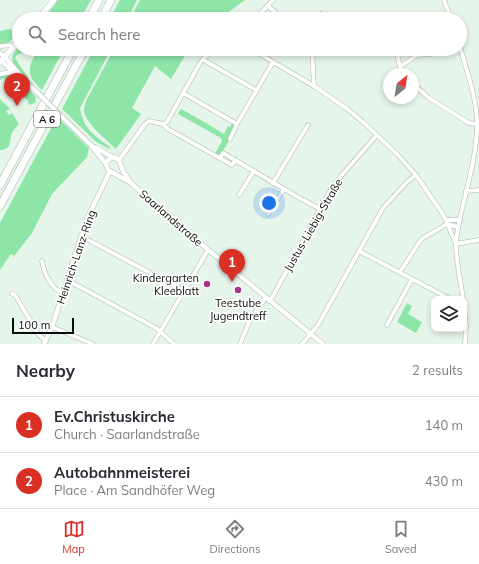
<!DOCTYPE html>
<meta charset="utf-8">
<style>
:root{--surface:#fff;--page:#f2f2f3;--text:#2b2b33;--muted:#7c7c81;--line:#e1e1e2;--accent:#d93025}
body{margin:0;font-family:Mulish,sans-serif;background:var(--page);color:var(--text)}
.controls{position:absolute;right:12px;bottom:12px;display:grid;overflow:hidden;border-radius:8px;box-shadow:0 2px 6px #0003}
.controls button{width:36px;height:36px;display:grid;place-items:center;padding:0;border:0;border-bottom:1px solid var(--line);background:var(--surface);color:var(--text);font:20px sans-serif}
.compass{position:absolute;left:383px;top:68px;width:36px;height:36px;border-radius:50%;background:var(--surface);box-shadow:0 2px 6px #0003;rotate:30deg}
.scale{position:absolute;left:12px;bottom:10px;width:62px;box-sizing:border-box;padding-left:4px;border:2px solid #080d09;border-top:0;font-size:11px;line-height:14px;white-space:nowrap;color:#080d09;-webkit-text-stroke:3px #fff;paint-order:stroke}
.you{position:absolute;left:269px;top:203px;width:14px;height:14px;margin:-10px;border:3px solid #fff;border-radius:50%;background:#1a73e8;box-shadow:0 0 0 6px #1a73e833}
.badge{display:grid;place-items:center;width:26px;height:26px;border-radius:50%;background:var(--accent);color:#fff;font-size:13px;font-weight:700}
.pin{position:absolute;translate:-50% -33px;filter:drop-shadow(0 1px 2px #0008)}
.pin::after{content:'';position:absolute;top:21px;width:14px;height:12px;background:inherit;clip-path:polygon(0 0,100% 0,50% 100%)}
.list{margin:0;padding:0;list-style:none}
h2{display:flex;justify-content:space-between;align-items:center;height:52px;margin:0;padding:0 16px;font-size:17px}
h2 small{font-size:13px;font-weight:400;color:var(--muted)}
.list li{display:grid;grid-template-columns:26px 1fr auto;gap:12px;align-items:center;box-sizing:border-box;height:56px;padding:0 16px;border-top:1px solid var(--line)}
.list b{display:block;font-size:15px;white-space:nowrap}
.list p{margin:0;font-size:13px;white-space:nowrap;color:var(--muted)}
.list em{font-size:13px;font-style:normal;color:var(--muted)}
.icon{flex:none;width:22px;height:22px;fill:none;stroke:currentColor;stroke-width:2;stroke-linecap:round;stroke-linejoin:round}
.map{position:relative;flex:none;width:479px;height:344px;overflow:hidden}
.search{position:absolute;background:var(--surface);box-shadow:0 2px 6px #0003;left:12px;right:12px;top:12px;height:44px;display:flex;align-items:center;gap:10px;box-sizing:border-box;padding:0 14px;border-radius:22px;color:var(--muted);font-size:15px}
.sheet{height:164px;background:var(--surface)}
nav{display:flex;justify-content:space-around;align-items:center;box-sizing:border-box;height:56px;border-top:1px solid var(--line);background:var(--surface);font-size:11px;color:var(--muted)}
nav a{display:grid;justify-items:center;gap:2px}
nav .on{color:var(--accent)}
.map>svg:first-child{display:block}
.green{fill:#8de6a8}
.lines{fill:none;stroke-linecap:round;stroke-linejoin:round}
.minor-casing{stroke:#a9b7ac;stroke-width:5}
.tertiary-casing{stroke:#a9b7ac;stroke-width:5.5}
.secondary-casing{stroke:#a9b7ac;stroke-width:6}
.motorway-casing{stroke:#a9b7ac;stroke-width:8}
.minor{stroke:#fff;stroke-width:4}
.tertiary{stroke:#fff;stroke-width:4.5}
.secondary{stroke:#fff;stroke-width:5.5}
.motorway{stroke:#fff;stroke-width:7}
.tertiary-bridge-casing{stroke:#a9b7ac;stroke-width:5.5;stroke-linecap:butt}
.tertiary-bridge{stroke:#fff;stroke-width:4.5}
.poi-dot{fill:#a7338c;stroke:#fff;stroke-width:1.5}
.labels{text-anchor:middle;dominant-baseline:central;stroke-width:3.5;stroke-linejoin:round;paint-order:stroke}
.shield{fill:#fff;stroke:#525653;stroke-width:1}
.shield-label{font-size:10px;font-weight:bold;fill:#080d09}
.street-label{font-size:11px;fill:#080d09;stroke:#fff}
.poi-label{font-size:11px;fill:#080d09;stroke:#fff;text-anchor:end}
</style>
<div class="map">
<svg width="479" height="344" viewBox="0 0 479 344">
<rect width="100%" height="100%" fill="#e6f5ea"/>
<g class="green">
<polygon points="58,0 91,0 80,19 44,19"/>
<polygon points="120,0 137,0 127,19 110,19"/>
<polygon points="140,0 245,0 219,19 130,19"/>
<polygon points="10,29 17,34 8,43 0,44 0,31"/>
<path d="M19,46V49H30L28,51L17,55L15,58L33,85C25,77 12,68 12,56Z"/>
<path d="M35,49H64L42,90C33,81 26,74 32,61C34,57 35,54 35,49Z"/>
<path d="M94,49H111L80,108C83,128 94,136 110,147L109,149L95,141L62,109Z"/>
<path d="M114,49H189L171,79L155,66L132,108L141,114L116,149C107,140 90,127 85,115C83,110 85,104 87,99Z"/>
<path d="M3,75C18,75 27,87 36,97L35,103L29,105L28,101L12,82L6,81L4,78L0,80V76Z"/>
<path d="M0,99L10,109L6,111L9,115L12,113L18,122V125C16,128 13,130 12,133C9,141 12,150 0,150Z"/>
<polygon points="181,109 206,123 224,134 228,126 230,127 232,123 234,125 228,138 230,139 221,154 218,156 215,154 222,141 221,138 178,114"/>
<polygon points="57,117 89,148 87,157 52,194 32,233 14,256 11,254 0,270 0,223"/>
<polygon points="407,303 412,306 408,314 422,322 416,333 397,322"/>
</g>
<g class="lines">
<g class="minor-casing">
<g id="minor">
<polyline points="444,0 451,19"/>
<polyline points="268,6 283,19"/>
<polyline points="321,14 326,18 332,19"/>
<polyline points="255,19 273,0"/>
<polyline points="0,46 15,45"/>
<path d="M460,47C467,72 477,98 477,124C477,164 461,202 456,241C455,256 461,283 463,299"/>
<polyline points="251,49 314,86 346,108 363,122 397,154 416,175 444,216 456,244"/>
<polyline points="312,49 314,86"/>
<polyline points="396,49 400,67 405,74"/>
<polyline points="0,53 5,57"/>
<polyline points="203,59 207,62 256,90"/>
<polyline points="400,67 417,55 430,54 447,49"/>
<polyline points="413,84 429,98 469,123 477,124"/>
<polyline points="183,93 237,124"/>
<polyline points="163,124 167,122 200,63 206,56 216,49"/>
<polyline points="163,124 168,129 232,165 236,160"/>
<polyline points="230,139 237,124 273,62"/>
<polyline points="220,158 223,153 296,196 320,209"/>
<polyline points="119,160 145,124 149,121 163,124"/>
<polyline points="273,183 308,125"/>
<polyline points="466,191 479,190"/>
<polyline points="239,195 254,171"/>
<polyline points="268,214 284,189"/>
<polyline points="446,220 460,220"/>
<polyline points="447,224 458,227"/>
<polyline points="81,236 184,291"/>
<polyline points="456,244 479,240"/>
<polyline points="359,251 450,299"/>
<path d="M42,261C44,273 51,289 63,293"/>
<polyline points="400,272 420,241 423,238 447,224"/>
<polyline points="67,280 156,328 174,344"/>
<polyline points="12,294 15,295 39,335 46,341"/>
<polyline points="269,301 273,296 331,189 341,176 377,135"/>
<polyline points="464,310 466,326 465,344"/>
<polyline points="387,325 412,279"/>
<polyline points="52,327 93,344"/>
<polyline points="153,344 208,250"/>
<polyline points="240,344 250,320 265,298"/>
<polyline points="302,344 318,325 383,208 407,182 416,175"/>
</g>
</g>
<g class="tertiary-casing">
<g id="tertiary">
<polyline points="5,57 20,75"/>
<polyline points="1,61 38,93"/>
<polyline points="0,74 13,72"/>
<polyline points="61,116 91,145 106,164"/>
<polyline points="95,147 112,157"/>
<polyline points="131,183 123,171 119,160 114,157 108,160 106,164 108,170 131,183 166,215 323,344"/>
<polyline points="44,344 52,327 87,219 110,171"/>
</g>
</g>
<g class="secondary-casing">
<g id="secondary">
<polyline points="38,19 54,0"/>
<polyline points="0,62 19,41"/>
</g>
</g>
<g class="motorway-casing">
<g id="motorway">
<polyline points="89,19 99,0"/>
<polyline points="101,19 111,0"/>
<polyline points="0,185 73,49"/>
<polyline points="0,206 85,49"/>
</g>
</g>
<use href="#minor" class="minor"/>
<use href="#tertiary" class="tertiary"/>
<use href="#secondary" class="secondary"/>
<use href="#motorway" class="motorway"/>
<g class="tertiary-bridge-casing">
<polyline id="tertiary-bridge" points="38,93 61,116"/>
</g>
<use href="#tertiary-bridge" class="tertiary-bridge"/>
</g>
<g class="poi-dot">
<circle cx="207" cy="284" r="4"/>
<circle cx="238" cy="290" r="4"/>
</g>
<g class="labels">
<rect class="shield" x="34" y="111" width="26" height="16" rx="3"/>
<g class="shield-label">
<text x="47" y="119">A 6</text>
</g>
<g class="street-label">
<text transform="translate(171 218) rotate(41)">Saarlandstraße</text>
<text transform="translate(313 225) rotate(-60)">Justus-Liebig-Straße</text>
<text transform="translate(76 257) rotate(-71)">Heinrich-Lanz-Ring</text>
</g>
<g class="poi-label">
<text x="199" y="278">Kindergarten<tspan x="199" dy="13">Kleeblatt</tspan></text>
<text x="238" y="303" text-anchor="middle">Teestube<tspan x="238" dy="13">Jugendtreff</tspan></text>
</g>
</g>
</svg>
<div class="controls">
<button><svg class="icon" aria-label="layers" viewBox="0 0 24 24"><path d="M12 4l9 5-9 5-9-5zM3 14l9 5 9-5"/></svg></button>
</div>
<svg class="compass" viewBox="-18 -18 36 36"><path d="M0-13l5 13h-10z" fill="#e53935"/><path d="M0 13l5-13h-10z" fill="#7c7c81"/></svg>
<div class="scale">100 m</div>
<div class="you"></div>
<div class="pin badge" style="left:232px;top:282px">1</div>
<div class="pin badge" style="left:17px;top:106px">2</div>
<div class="search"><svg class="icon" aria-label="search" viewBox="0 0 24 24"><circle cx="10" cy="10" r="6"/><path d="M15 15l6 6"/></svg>Search here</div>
</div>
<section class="sheet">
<h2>Nearby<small>2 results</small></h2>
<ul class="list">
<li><span class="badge">1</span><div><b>Ev.Christuskirche</b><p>Church · Saarlandstraße</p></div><em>140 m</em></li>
<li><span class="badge">2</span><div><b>Autobahnmeisterei</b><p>Place · Am Sandhöfer Weg</p></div><em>430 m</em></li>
</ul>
</section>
<nav>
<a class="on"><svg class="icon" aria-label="map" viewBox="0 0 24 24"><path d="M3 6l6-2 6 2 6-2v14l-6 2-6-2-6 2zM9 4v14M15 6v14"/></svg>Map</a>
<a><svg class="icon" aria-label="directions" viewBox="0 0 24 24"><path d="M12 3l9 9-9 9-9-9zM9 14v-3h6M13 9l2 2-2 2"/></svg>Directions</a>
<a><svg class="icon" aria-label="saved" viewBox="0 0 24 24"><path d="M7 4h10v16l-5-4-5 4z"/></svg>Saved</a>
</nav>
